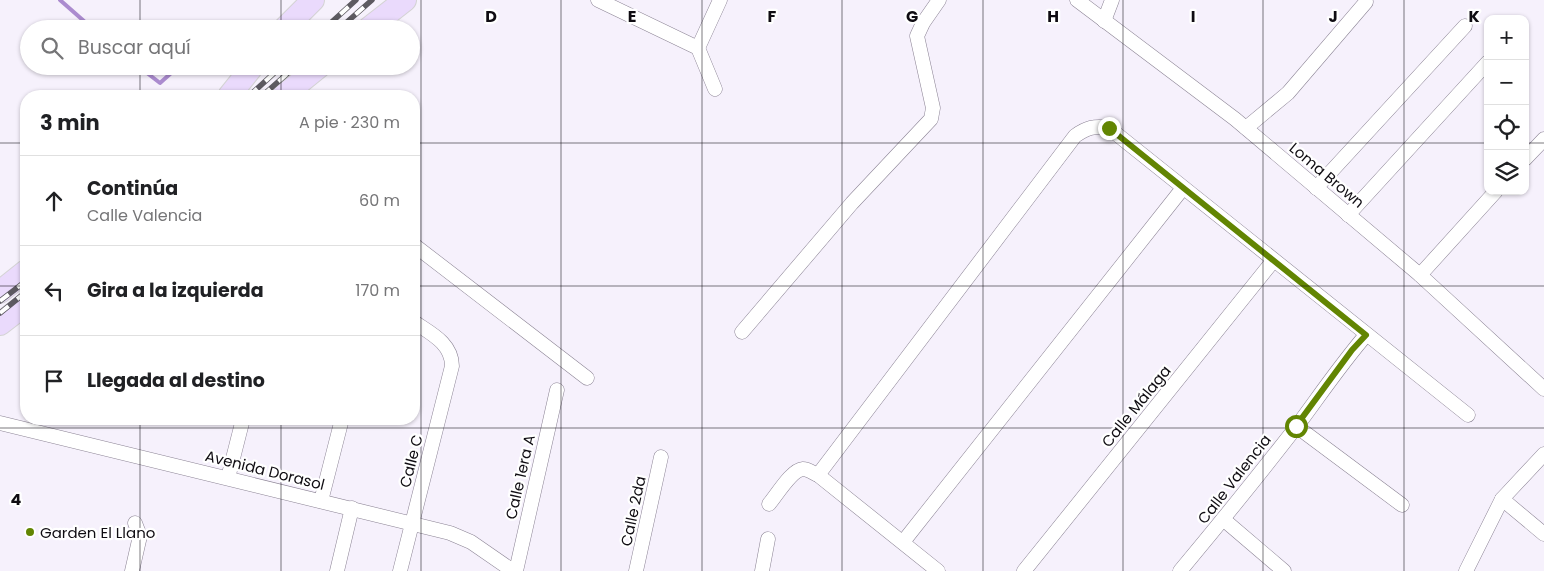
<!DOCTYPE html>
<html lang="es">
<meta charset="utf-8">
<style>
:root{--surface:#fff;--page:#f2f2f2;--text:#202124;--muted:#757577;--line:#e0e0e0}
body{margin:0;font-family:Poppins,sans-serif;background:var(--page);color:var(--text)}
.controls{position:absolute;right:15px;top:15px;display:grid;overflow:hidden;border-radius:10px;box-shadow:0 1px 4px #0004}
.controls button{width:45px;height:45px;display:grid;place-items:center;padding:0;border:0;border-bottom:1px solid var(--line);background:var(--surface);color:var(--text);font:25px sans-serif}
.stop{position:absolute;width:15px;height:15px;margin:-11px;border:4px solid #628502;border-radius:50%;background:#fff}
.stop.end{background:#628502;border-color:#fff;box-shadow:0 1px 5px #0008}
.list{margin:0;padding:0;list-style:none}
h2{display:flex;justify-content:space-between;align-items:center;height:65px;margin:0;padding:0 20px;font-size:21px}
h2 small{font-size:16px;font-weight:400;color:var(--muted)}
.list li{display:grid;grid-template-columns:32px 1fr auto;gap:15px;align-items:center;box-sizing:border-box;height:90px;padding:0 20px;border-top:1px solid var(--line)}
.list b{display:block;font-size:19px;white-space:nowrap}
.list p{margin:0;font-size:16px;white-space:nowrap;color:var(--muted)}
.list em{font-size:16px;font-style:normal;color:var(--muted)}
.icon{flex:none;width:28px;height:28px;fill:none;stroke:currentColor;stroke-width:2;stroke-linecap:round;stroke-linejoin:round}
.map{position:relative;flex:none;width:1544px;height:571px;overflow:hidden}
.search{position:absolute;background:var(--surface);box-shadow:0 1px 4px #0004;left:20px;top:20px;width:400px;height:55px;display:flex;align-items:center;gap:12px;box-sizing:border-box;padding:0 18px;border-radius:28px;color:var(--muted);font-size:19px}
.panel{position:absolute;background:var(--surface);box-shadow:0 1px 4px #0004;left:20px;top:90px;width:400px;height:335px;border-radius:20px}
.map>svg:first-child{display:block}
.lines{fill:none;stroke-linecap:round;stroke-linejoin:round}
.stream{stroke:#ab8bcf;stroke-width:4}
.street-casing{stroke:#8b8394;stroke-width:15}
.primary-casing{stroke:#d4d3d4;stroke-width:24}
.street{stroke:#fff;stroke-width:14}
.primary{stroke:#eadafc;stroke-width:22}
.rail-casing{stroke:#5d5a61;stroke-width:5.5}
.rail{stroke:#fff;stroke-width:4;stroke-dasharray:11;stroke-linecap:butt}
.route{stroke:#628502;stroke-width:6}
.grid{fill:none;stroke:#0f0c12;stroke-width:1;stroke-opacity:0.55}
.poi-dot{fill:#628502;stroke:#fff;stroke-width:2}
.labels{text-anchor:middle;dominant-baseline:central;stroke-width:4.5;stroke-linejoin:round;paint-order:stroke}
.street-label{font-size:15px;fill:#0f0c12;stroke:#fff}
.poi-label{font-size:15px;fill:#0f0c12;stroke:#fff;text-anchor:start}
.grid-label{font-size:16px;text-anchor:middle;font-weight:bold;fill:#0f0c12;stroke:#fff;stroke-width:4.5;stroke-linejoin:round;paint-order:stroke}
</style>
<div class="map">
<svg width="1544" height="571" viewBox="0 0 1544 571">
<rect width="100%" height="100%" fill="#f6f1fc"/>
<g class="lines">
<g class="stream">
<polyline points="60,0 93,29"/>
<polyline points="138,66 160,83 179,66"/>
</g>
<g class="street-casing">
<g id="street">
<polyline points="598,0 698,48 715,89"/>
<polyline points="1077,0 1235,119 1420,275 1544,389"/>
<polyline points="1104,21 1112,0"/>
<polyline points="698,48 720,0"/>
<polyline points="1246,128 1288,93 1366,2"/>
<polyline points="1525,159 1544,139"/>
<polyline points="1316,188 1465,26"/>
<polyline points="1348,215 1488,62"/>
<polyline points="414,245 587,378"/>
<polyline points="1420,275 1496,191"/>
<polyline points="742,332 852,203 931,119 933,108 917,36 923,23 939,0"/>
<polyline points="0,423 450,533 471,542 513,571"/>
<polyline points="1296,426 1402,505"/>
<path d="M818,475L1075,136C1086,128 1095,125 1109,128L1468,415"/>
<polyline points="228,478 243,419"/>
<polyline points="1502,499 1544,534"/>
<polyline points="321,501 342,419"/>
<path d="M769,504C777,495 791,470 803,469C808,469 813,473 818,475L938,571"/>
<polyline points="1223,519 1284,571"/>
<polyline points="903,542 1183,188"/>
<polyline points="132,571 140,536 135,523"/>
<polyline points="337,571 352,508"/>
<path d="M400,571L452,366C452,343 430,333 414,322"/>
<polyline points="516,571 557,390"/>
<polyline points="636,571 661,457"/>
<polyline points="762,571 768,539"/>
<polyline points="1024,571 1273,261"/>
<path d="M1180,571C1220,523 1259,475 1297,426C1320,395 1341,364 1366,335"/>
<polyline points="1466,571 1502,499 1544,454"/>
</g>
</g>
<g class="primary-casing">
<g id="primary">
<polyline points="284,29 313,0"/>
<polyline points="368,29 405,0"/>
<polyline points="229,96 253,66"/>
<polyline points="283,96 320,66"/>
<polyline points="0,292 26,271"/>
<polyline points="0,324 26,304"/>
</g>
</g>
<use href="#street" class="street"/>
<use href="#primary" class="primary"/>
<g class="rail-casing">
<g id="rail">
<polyline points="324,29 356,0"/>
<polyline points="339,29 372,0"/>
<polyline points="249,96 282,66"/>
<polyline points="262,96 296,66"/>
<polyline points="0,301 26,281"/>
<polyline points="0,313 26,292"/>
</g>
</g>
<use href="#rail" class="rail"/>
</g>
<g class="lines">
<polyline class="route" points="1109,128 1366,335 1352,350 1296,426"/>
</g>
<path class="grid" d="M140,0V29M281,0V29M421,0V571M561,0V571M702,0V571M842,0V571M983,0V571M1123,0V571M1263,0V571M1404,0V571M140,66V96M281,66V96M0,143H26M414,143H1488M1525,143H1544M0,286H26M414,286H1544M140,419V571M281,419V571M0,428H1544"/>
<circle class="poi-dot" cx="30" cy="532" r="5"/>
<g class="labels">
<g class="street-label">
<text transform="translate(1327 175) rotate(40)">Loma Brown</text>
<text transform="translate(1136 406) rotate(-51)">Calle Málaga</text>
<text transform="translate(411 461) rotate(-76)">Calle C</text>
<text transform="translate(265 470) rotate(14)">Avenida Dorasol</text>
<text transform="translate(520 477) rotate(-77)">Calle 1era A</text>
<text transform="translate(1234 479) rotate(-52)">Calle Valencia</text>
<text transform="translate(633 511) rotate(-78)">Calle 2da</text>
</g>
<g class="poi-label">
<text x="40" y="532">Garden El Llano</text>
</g>
</g>
<g class="grid-label">
<text x="491" y="22">D</text>
<text x="632" y="22">E</text>
<text x="772" y="22">F</text>
<text x="912" y="22">G</text>
<text x="1053" y="22">H</text>
<text x="1193" y="22">I</text>
<text x="1333" y="22">J</text>
<text x="1474" y="22">K</text>
<text x="16" y="505">4</text>
</g>
</svg>
<div class="controls">
<button>+</button>
<button>−</button>
<button><svg class="icon" aria-label="locate" viewBox="0 0 24 24"><circle cx="12" cy="12" r="6"/><path d="M12 2v4M12 18v4M2 12h4M18 12h4"/></svg></button>
<button><svg class="icon" aria-label="layers" viewBox="0 0 24 24"><path d="M12 4l9 5-9 5-9-5zM3 14l9 5 9-5"/></svg></button>
</div>
<div class="stop" style="left:1296px;top:426px"></div>
<div class="stop end" style="left:1109px;top:128px"></div>
<div class="search"><svg class="icon" aria-label="search" viewBox="0 0 24 24"><circle cx="10" cy="10" r="6"/><path d="M15 15l6 6"/></svg>Buscar aquí</div>
<section class="panel">
<h2>3 min<small>A pie · 230 m</small></h2>
<ul class="list">
<li><svg class="icon" aria-label="ahead" viewBox="0 0 24 24"><path d="M12 20V5M6 11l6-6 6 6"/></svg><div><b>Continúa</b><p>Calle Valencia</p></div><em>60 m</em></li>
<li><svg class="icon" aria-label="left" viewBox="0 0 24 24"><path d="M17 20v-9H6M10 6l-5 5 5 5"/></svg><div><b>Gira a la izquierda</b></div><em>170 m</em></li>
<li><svg class="icon" aria-label="arrive" viewBox="0 0 24 24"><path d="M6 21V4h12l-3 4 3 4H6"/></svg><div><b>Llegada al destino</b></div></li>
</ul>
</section>
</div>
